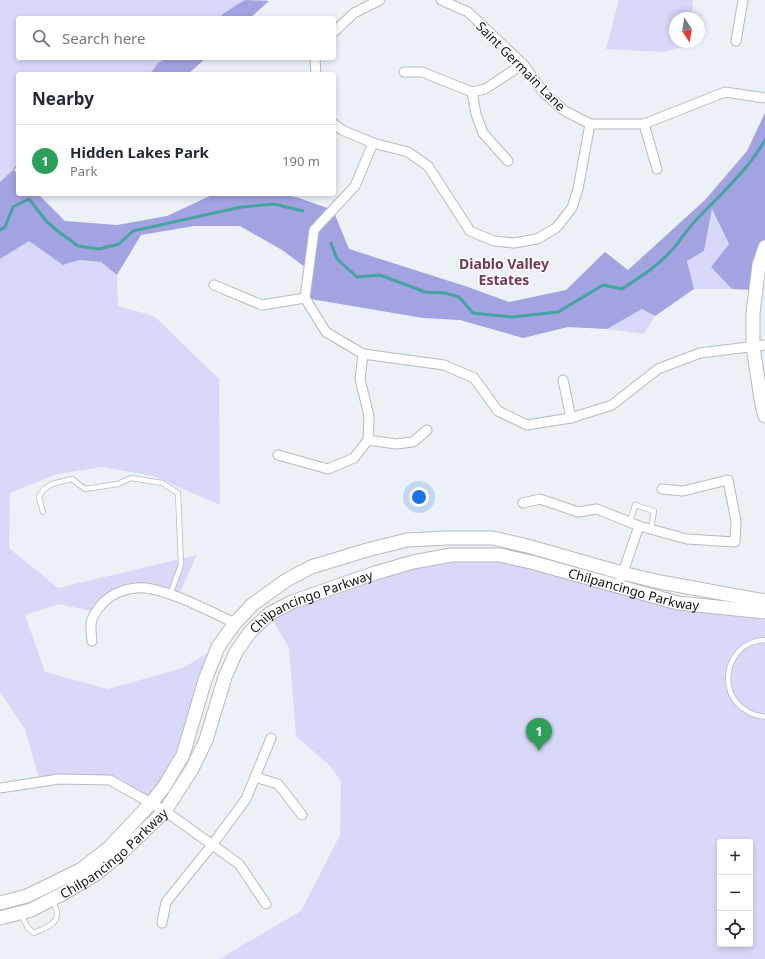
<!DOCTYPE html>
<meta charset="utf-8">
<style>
:root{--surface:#fff;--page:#f2f2f3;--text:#1f2937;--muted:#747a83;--line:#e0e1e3;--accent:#b53177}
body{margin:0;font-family:"Noto Sans",sans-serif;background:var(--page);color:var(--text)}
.controls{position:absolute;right:12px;bottom:12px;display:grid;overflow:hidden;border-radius:4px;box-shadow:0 2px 6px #0003}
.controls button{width:36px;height:36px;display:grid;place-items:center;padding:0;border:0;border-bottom:1px solid var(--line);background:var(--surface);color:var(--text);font:20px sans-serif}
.compass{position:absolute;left:669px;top:12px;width:36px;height:36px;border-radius:50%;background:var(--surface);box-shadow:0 2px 6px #0003;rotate:168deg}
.you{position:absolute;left:419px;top:497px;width:14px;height:14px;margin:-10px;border:3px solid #fff;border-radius:50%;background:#1a73e8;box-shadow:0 0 0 6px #1a73e833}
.badge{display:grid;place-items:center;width:26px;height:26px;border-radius:50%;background:var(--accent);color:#fff;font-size:13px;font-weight:700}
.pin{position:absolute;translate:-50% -33px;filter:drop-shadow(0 1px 2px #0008)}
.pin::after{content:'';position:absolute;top:21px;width:14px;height:12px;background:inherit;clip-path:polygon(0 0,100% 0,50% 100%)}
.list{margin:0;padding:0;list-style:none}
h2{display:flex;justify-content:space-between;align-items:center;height:52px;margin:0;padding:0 16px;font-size:17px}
h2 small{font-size:13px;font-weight:400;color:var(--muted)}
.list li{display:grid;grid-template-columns:26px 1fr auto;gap:12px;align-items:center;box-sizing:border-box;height:72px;padding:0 16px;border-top:1px solid var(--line)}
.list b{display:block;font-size:15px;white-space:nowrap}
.list p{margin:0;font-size:13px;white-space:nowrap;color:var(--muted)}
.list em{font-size:13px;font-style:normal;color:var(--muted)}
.icon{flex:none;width:22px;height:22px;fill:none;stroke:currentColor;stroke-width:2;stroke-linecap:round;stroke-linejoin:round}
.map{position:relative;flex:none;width:765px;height:959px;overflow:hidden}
.search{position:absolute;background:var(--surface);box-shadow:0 2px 6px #0003;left:16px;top:16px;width:320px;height:44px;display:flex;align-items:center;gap:10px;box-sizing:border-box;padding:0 14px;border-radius:4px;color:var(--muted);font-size:15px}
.panel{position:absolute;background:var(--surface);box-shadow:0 2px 6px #0003;left:16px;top:72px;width:320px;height:124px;border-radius:4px}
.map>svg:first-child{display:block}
.green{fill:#d8d9f8;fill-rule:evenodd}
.forest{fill:#a4a3e1}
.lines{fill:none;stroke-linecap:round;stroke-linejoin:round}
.stream{stroke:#44a4a2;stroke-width:3}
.lane-casing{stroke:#b5bbbf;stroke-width:6}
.street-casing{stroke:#b5bbbf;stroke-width:11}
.secondary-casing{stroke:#b5bbbf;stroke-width:15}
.lane{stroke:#fff;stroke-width:4.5}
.street{stroke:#fff;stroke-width:9}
.secondary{stroke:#fff;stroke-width:13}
.labels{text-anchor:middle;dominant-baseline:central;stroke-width:3;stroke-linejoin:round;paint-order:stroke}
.street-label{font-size:13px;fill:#111314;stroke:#fdfeff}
.neighbourhood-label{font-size:14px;font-weight:bold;fill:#773554;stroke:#fdfeff}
</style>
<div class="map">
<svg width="765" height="959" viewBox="0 0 765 959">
<rect width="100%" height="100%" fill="#ebf1f6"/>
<g class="green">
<polygon points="0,0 269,0 250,18 18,18 18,58 206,58 188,74 18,74 18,166 14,170 18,194 63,265 79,260 101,262 117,275 118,306 154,316 219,379 220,505 153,476 102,467 57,474 10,493 9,548 58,588 197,555 178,597 147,588 126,590 95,612 59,604 25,615 45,672 108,689 183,668 218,647 183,755 151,803 110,780 40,782 25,729 0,692"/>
<polygon points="619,0 693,0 692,18 675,18 675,42 690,42 690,46 662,52 606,49"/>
<polygon points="712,208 729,244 711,267 732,289 694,289 687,261 704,251"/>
<polygon points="642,309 655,316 644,334 607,329"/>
<path d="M500,555L612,585L765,612V959H219L301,911L340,835L341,781L331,767L296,736L289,648L269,614L413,562ZM720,842H750V944H720Z"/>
</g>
<g class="forest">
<polygon points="245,0 269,1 250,18 219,18 224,13"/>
<polygon points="167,58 206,58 188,74 150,74 158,63"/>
<polygon points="765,113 765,247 756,290 732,289 711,267 729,244 712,209 704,251 687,261 694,289 655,316 642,309 607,329 568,327 523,338 460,320 423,318 305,298 309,270 282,250 240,226 194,226 141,235 117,275 101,262 79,260 63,265 29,241 0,259 0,182 13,170 18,163 18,166 14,170 18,174 18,194 38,194 65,221 117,225 167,216 214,194 283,194 299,198 333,210 349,249 468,287 509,302 566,290 605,252 628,270 705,200 747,151"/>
</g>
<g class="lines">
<g class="stream">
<polyline points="0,230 5,227 13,207 29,199 47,222 59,232 78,246 99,249 119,244 133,231 241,207 274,204 303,211"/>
<path d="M331,243L337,259L357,277L380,275L425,292L445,293L459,297L473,313L512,317L558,312L603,285L622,289C640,277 658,266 672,250C681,240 688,228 697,219C721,194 748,170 765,140"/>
</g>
<g class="lane-casing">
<g id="lane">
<polyline points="43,512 39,497 44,489 52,484 72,479 85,489 118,484 131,478 162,483 178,493 181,565 170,595"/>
<polyline points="630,522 635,505 654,511 651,529"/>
<path d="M765,640C720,641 712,710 765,717"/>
<path d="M21,914L28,928L34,933C42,929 58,925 57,913C57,909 54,905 53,901"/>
</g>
</g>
<g class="street-casing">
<g id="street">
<polyline points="441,0 468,12 523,64 544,93 565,111 590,124 644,124 725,92 765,98"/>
<polyline points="334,32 354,13 380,0"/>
<polyline points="736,41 743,0"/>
<polyline points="315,58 316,74"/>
<polyline points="404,72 422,72 472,92 485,89 523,64"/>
<polyline points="472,92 476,114 483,133 508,161"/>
<polyline points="334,124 342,130 373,143 408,152 428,166 470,231 494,241 514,243 537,239 556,228 572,208 578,189 590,124"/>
<polyline points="644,124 657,169"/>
<polyline points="373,143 355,186 314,230 305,298 326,332 363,354 444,365 474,378 498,411 527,425 571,418 612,405 658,369 700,353 765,345"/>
<polyline points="214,285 262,305 305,298"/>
<polyline points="563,380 571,418"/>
<polyline points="368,440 396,444 413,442 427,430"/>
<polyline points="278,455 328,469 354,458 368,440 369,416 360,379 363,354"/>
<polyline points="523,503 540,499 578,512 597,509 639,526 687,539 735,542 736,521 728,480 683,491 662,489"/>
<polyline points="621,578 639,526"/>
<path d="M92,641C90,623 89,619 102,604C112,593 130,586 146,588C174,592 209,611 235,623"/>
<polyline points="255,777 278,784 302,815"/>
<polyline points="0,788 59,779 110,780 165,811 239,864 266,904"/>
<polyline points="162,923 166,902 212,845 246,799 271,738"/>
</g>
</g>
<g class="secondary-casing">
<g id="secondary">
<polyline points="765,247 759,265 753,313 753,347 762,405 765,416"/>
<polyline points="0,903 27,896 82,869 109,848 151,803 164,787 183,755 205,680 218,647 235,623 252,605 285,581 311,567 367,550 407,540 446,538 493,538 531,547 622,573 660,582 765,601"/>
<path id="s1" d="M0,918L31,910L64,893L96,874L120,854L165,811L192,769L206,740L225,677L236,652L250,632L269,614L292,602L372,574L413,562L451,555H500L531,562L678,603L765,612"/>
</g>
</g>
<use href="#lane" class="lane"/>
<use href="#street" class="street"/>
<use href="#secondary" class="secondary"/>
</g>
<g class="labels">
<g class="street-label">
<text transform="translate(521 66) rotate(45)">Saint Germain Lane</text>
<text stroke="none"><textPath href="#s1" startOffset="805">Chilpancingo Parkway</textPath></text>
<text stroke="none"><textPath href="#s1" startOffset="469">Chilpancingo Parkway</textPath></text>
<text stroke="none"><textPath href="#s1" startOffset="133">Chilpancingo Parkway</textPath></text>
</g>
<g class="neighbourhood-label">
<text x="504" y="263">Diablo Valley<tspan x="504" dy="16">Estates</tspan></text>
</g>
</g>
</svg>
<div class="controls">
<button>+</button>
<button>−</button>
<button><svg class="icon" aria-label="locate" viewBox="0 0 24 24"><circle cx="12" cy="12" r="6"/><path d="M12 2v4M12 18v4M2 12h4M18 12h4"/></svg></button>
</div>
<svg class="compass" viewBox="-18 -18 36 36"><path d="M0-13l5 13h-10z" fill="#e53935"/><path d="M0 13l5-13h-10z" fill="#747a83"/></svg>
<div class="you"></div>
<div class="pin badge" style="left:539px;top:751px;background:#2e9e5b">1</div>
<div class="search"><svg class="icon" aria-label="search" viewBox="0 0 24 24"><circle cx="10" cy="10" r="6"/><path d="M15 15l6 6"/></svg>Search here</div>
<section class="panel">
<h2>Nearby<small></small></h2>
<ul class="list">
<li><span class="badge" style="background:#2e9e5b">1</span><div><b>Hidden Lakes Park</b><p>Park</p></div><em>190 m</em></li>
</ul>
</section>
</div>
